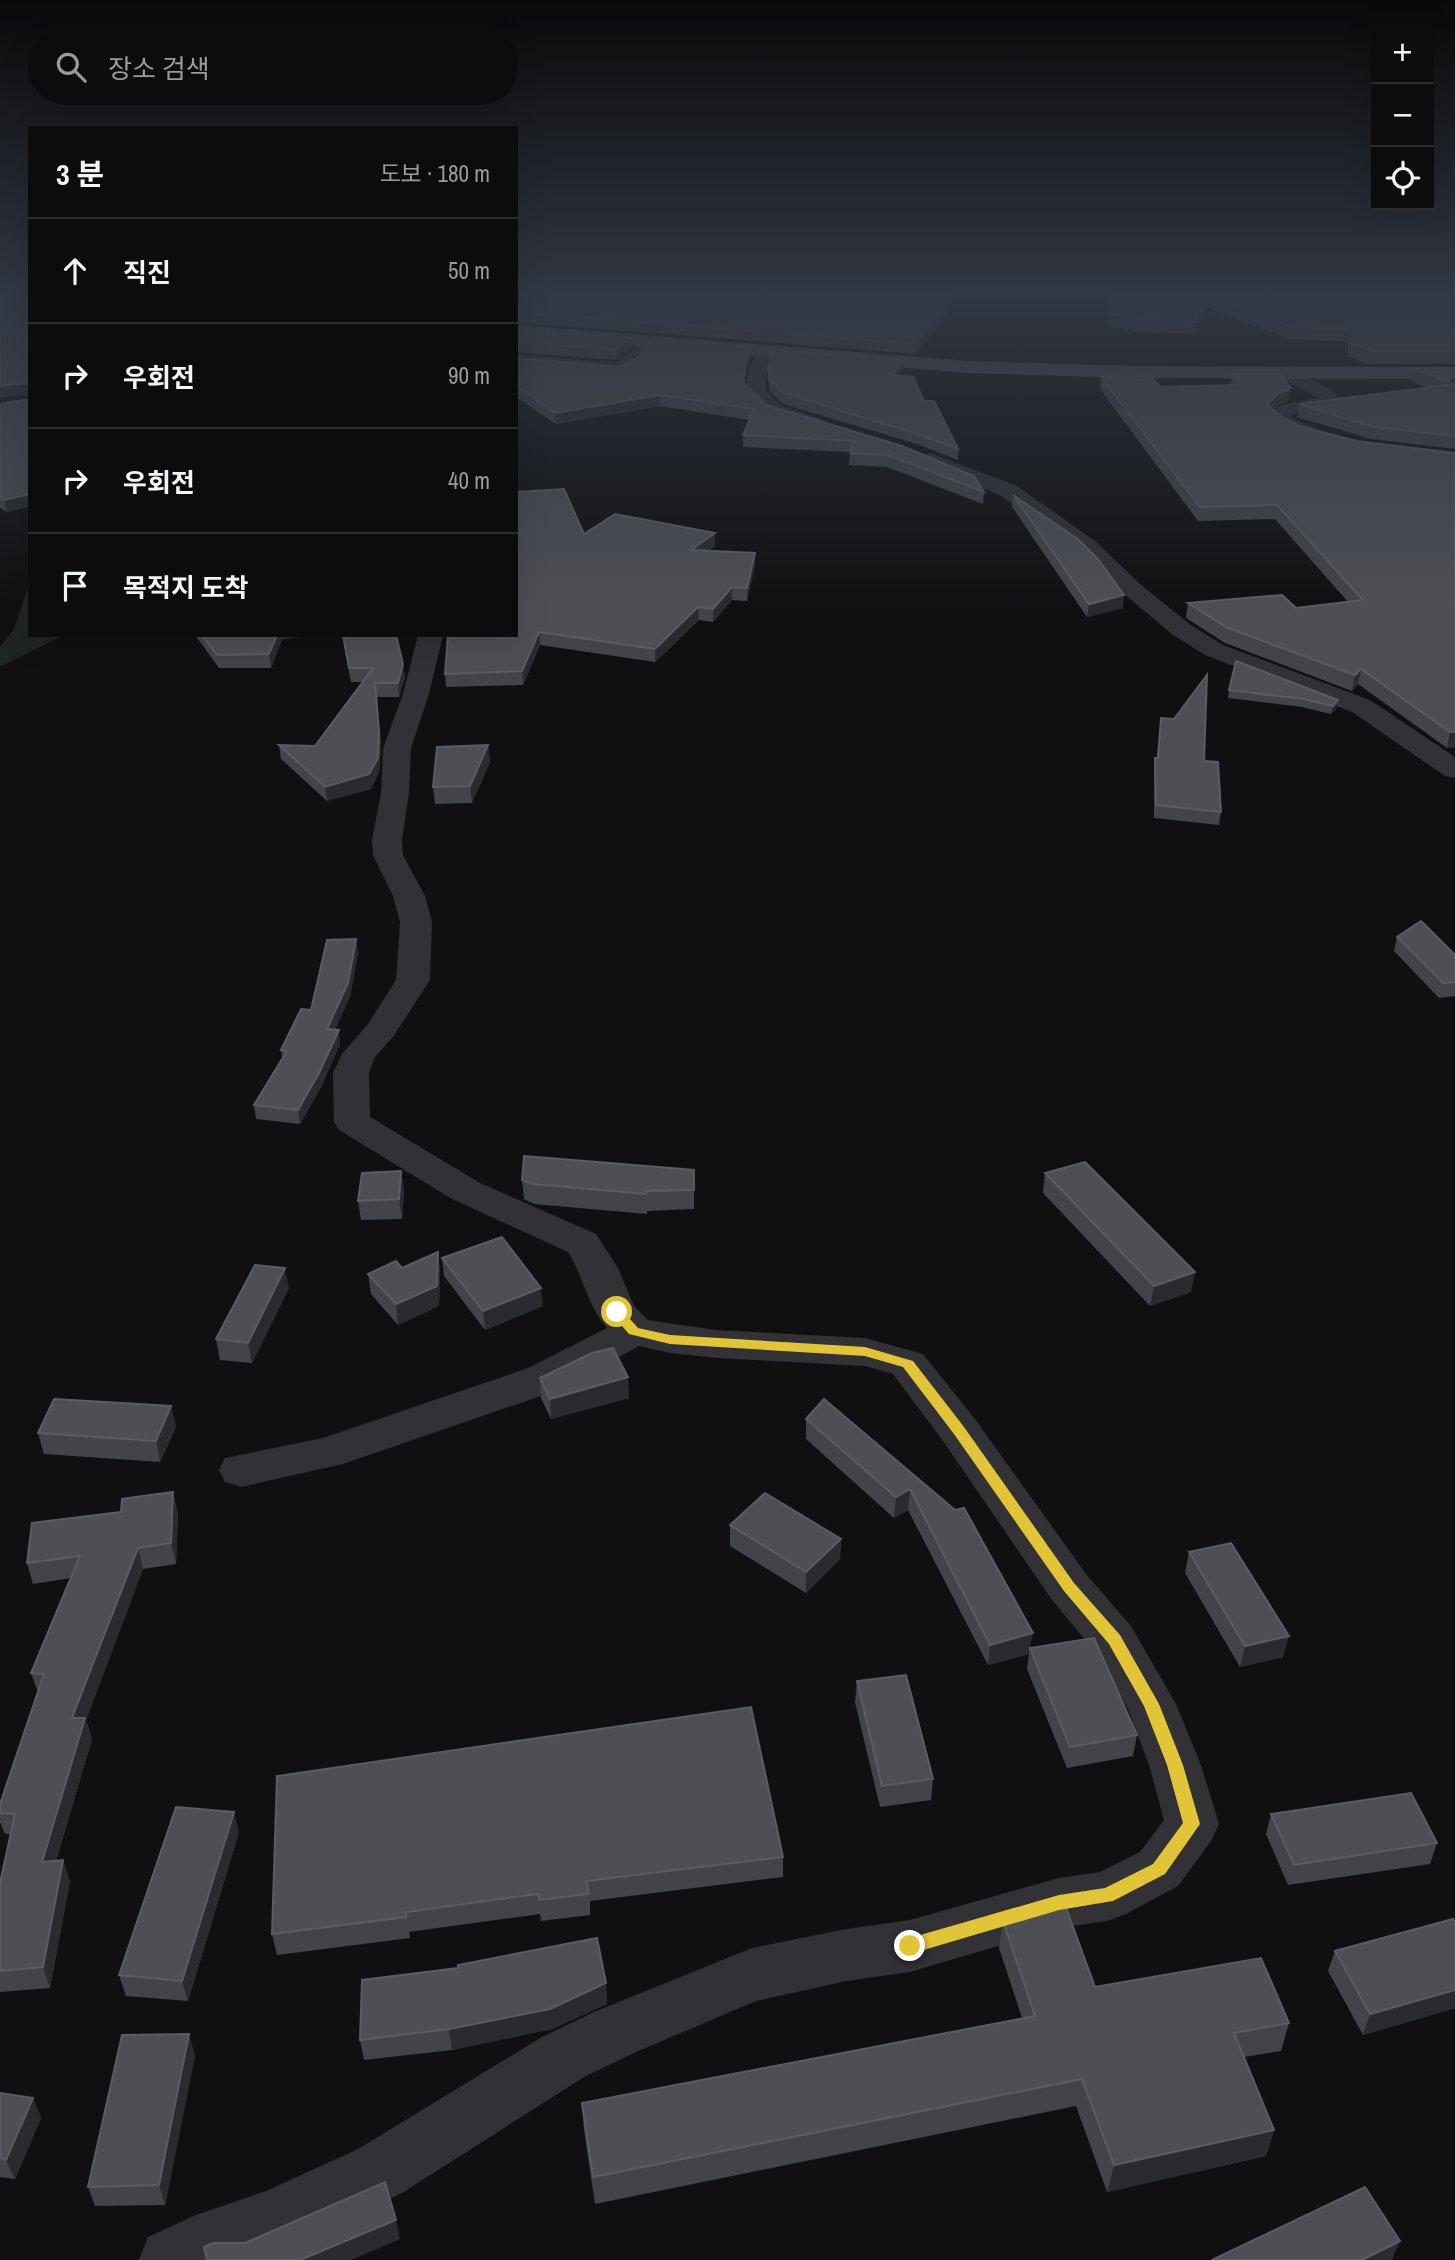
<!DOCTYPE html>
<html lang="ko">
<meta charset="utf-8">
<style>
:root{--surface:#0c0c0d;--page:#151516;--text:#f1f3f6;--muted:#9a9b9d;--line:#2c2c2e}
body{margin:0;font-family:"Archivo Narrow","Noto Sans KR",sans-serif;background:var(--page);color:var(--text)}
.controls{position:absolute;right:21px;top:21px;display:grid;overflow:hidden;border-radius:0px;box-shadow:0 7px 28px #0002}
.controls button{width:63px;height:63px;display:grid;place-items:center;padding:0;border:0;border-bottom:2px solid var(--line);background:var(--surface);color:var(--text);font:35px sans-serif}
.stop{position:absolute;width:21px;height:21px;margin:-16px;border:5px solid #e2c537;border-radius:50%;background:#fff}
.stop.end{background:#e2c537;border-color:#fff;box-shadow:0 2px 7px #0008}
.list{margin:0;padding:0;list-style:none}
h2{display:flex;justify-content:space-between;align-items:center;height:91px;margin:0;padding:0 28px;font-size:30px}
h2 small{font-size:23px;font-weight:400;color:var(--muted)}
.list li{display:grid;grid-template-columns:46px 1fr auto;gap:21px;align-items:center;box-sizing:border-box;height:105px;padding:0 28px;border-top:2px solid var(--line)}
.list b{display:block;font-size:26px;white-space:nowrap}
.list em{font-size:23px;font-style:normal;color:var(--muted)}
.icon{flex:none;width:38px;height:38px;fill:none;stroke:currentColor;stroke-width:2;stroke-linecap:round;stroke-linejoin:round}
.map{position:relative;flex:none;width:1455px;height:2260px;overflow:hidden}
.search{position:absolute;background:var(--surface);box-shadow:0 7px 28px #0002;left:28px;top:28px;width:490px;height:77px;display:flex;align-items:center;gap:18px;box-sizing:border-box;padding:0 24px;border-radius:38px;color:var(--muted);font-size:26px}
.panel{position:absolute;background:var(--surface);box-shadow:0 7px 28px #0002;left:28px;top:126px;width:490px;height:511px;border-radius:0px}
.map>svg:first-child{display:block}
.green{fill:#1f2520}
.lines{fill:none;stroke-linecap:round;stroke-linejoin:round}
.street{fill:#313136;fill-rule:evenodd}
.primary{fill:#4e4e55;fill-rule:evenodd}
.wall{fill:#434449}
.shaded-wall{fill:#2a2b2e}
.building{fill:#4d4f54;stroke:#5b5c63;stroke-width:2}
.route{fill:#e2c537}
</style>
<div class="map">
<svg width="1455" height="2260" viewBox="0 0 1455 2260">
<rect width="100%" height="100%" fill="#101011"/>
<polygon class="green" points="30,581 30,635 64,635 0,667 0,647 14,629"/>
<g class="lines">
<g class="street">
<path d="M645,336L654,341C649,355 636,371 621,375L516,366V355L617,363L633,349L639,337Z"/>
<polygon points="765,345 774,350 765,378 766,391 782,406 821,419 824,423 821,427 814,429 768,414 746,393 747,378 756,350"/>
<path d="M1287,367L1328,388L1342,399L1334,406L1294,414L1290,417L1327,433L1330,437L1327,441C1311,445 1277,430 1268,417L1281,405L1318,398L1280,377L1278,373Z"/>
<polygon points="930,453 1017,486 1095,541 1140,584 1191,625 1223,645 1370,700 1455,757 1455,778 1445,776 1352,712 1205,655 1173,635 1124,594 1079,551 1001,496 923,463 920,459 923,455"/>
<path d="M418,635H443L429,694L411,748L409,793L402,840L403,855L425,896L432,922L430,980L393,1037L375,1057L369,1073L370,1117L480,1183L596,1234L618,1268L634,1306L648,1320L716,1330L865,1338L923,1354L975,1419L1086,1574L1131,1626L1176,1704L1201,1765L1219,1824L1211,1841L1178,1886L1126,1914L1107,1921L1059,1928L910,1972L846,1981L756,2001L636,2052L584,2077L402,2193L296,2242L250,2260H139L148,2237L196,2215L266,2191L358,2149L542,2037L594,2012L752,1948L846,1929L910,1920L1059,1878L1100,1872L1140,1852L1164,1820L1149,1765L1128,1709L1097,1654L1052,1600L943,1441L893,1374L865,1366L716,1358L670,1353L639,1346L558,1390L343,1464L241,1487L225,1482L219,1470L225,1458L323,1438L528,1368L607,1328C588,1307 583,1276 568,1252L452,1199L339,1130L334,1122L333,1073L342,1054L368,1024L396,980L400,922L393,896L373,855L372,840L381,793L383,748L403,694Z"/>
</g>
<polygon class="primary" points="516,325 969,361 1136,366 1455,367 1455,379 1136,378 969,373 516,336"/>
</g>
<g class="wall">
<polygon points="0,292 30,292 30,506 7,512 0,508 0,404 30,399 30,394 0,397"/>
<polygon points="1077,292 1446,292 1455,293 1455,364 1368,364 1348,356 1348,342 1289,339 1206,307 1205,320 1197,320 1196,334 1141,332 1107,325 1108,313 1111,304"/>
<polygon points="956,293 956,303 916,354 516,322 516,294 547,296"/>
<polygon points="516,328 630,348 616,360 516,352"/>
<polygon points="516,358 620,367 751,358 745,377 744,383 766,405 984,492 983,504 887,467 849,465 850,452 743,447 743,435 750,420 660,406 556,424 516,397"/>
<polygon points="768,368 903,370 899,376 924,401 958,449 958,460 917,444 783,404 769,390"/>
<polygon points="1413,368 1455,368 1455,449 1371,439 1297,417 1299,404 1426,388 1410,381"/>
<polygon points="1232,374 1288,401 1277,406 1273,410 1281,417 1302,427 1357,441 1455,747 1447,748 1358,684 1352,691 1225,643 1186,618 1188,603 1296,608 1348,602 1275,519 1198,521 1100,389 1101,377 1160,387 1230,386"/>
<polygon points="1013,495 1123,608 1087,617 1012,507"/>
<polygon points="584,534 715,546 708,551 755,553 755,565 747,601 732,600 713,622 699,620 655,662 540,645 523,685 446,687 445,674"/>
<polygon points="195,635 314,635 282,639 271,668 219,668"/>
<polygon points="342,635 396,635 405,677 399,697 377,697 381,746 379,772 371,789 327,801 281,759 279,745 315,746 363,682 351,682"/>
<polygon points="1229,690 1338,700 1336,709 1331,714 1302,707 1228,698"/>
<polygon points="1161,718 1204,761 1221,812 1219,825 1154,818 1154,771 1155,758 1157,758"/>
<polygon points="488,745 490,762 472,803 435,804 433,787"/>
<polygon points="1397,937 1455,955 1455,996 1439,998 1394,951"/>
<polygon points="358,953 350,997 335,1029 340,1044 321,1087 300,1124 256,1119 254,1105 282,1059 281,1050 311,1010"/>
<polygon points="694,1170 694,1209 647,1211 647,1214 534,1204 524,1199 522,1180"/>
<polygon points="401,1171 404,1191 402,1219 361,1220 358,1201"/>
<polygon points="1045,1173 1191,1292 1150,1306 1043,1193"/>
<polygon points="438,1252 440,1272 439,1306 398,1325 371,1294 368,1274 402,1268"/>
<polygon points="442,1258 543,1306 485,1330 444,1276"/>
<polygon points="289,1288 252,1363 220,1360 216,1339"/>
<polygon points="540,1378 629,1398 551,1419 541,1398"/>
<polygon points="171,1406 176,1427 160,1462 44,1454 38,1433"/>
<polygon points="806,1419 955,1510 1031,1648 1137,1735 1133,1756 1067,1768 1027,1669 1029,1654 988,1665 908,1510 894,1518 806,1439"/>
<polygon points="178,1513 176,1564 143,1569 86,1720 92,1739 56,1861 70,1881 50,1988 0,1992 0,1883 10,1834 5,1834 0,1822 0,1804 38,1692 31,1673 71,1578 33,1584 27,1563"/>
<polygon points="730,1525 841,1539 840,1559 806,1593 730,1546"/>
<polygon points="1189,1552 1283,1657 1240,1667 1185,1573"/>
<polygon points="857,1681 933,1779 931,1800 880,1807 855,1702"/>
<polygon points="277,1776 783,1857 783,1877 590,1901 590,1915 541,1921 540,1914 409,1932 410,1938 277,1955 272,1934"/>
<polygon points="1271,1814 1437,1843 1430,1864 1288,1885 1266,1834"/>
<polygon points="239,1832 188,2001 126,1996 119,1975"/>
<polygon points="1003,1921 1095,1987 1289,2023 1281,2051 1244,2057 1274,2130 1266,2156 1107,2192 1076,2106 595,2204 584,2130 582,2103 1022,2018 999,1948"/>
<polygon points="1455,1923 1455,2008 1363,2035 1328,1971 1335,1951"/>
<polygon points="606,1983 607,2004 552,2029 452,2050 364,2060 360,2040"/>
<polygon points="195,2055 165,2205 95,2206 88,2187"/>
<polygon points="0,2093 33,2098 41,2118 15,2179 0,2177"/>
</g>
<g class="shaded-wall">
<polygon points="956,293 956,303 916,354 916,344"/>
<polygon points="630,338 630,348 616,360 616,350"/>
<polygon points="751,347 751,358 745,377 743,393 745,366"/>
<polygon points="904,360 903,370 891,386 892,375"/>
<polygon points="1455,375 1455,385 1445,396 1448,382"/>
<polygon points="30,383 30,394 0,397 0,386"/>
<polygon points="1291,388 1288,401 1277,406 1265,417 1267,404 1279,393"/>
<polygon points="660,395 660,406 556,424 555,413"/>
<polygon points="30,494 30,506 7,512 4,500"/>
<polygon points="715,533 715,546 691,563 691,550"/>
<polygon points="755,553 755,565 747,601 747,588"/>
<polygon points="732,587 732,600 713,622 713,609"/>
<polygon points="1124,595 1123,608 1087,617 1089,604"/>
<polygon points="698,607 699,620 655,662 655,649"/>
<polygon points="539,632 540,645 523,685 522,671"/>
<polygon points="277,635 314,635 282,639 271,668 269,654"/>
<polygon points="403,664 405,677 399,697 398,683"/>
<polygon points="1361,669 1358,684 1352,691 1355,675"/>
<polygon points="375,683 381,746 379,772 371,789 327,801 325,787"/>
<polygon points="1338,700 1336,709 1331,714 1333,706"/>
<polygon points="1450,732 1455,732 1455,747 1447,748"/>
<polygon points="488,745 490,762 472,803 470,786"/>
<polygon points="356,939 358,953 350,997 329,1043 327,1029"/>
<polygon points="339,1030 340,1044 321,1087 300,1124 298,1110"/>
<polygon points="401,1171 404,1191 402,1219 399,1199"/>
<polygon points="438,1252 440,1272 439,1306 398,1325 396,1304"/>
<polygon points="285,1268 289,1288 252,1363 248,1343"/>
<polygon points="1195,1272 1191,1292 1150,1306 1154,1286"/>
<polygon points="541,1288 543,1306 485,1330 483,1311"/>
<polygon points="628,1377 629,1398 551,1419 550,1399"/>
<polygon points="171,1406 176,1427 160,1462 156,1441"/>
<polygon points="910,1489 908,1510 894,1518 896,1497"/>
<polygon points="173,1492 178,1513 176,1564 171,1543"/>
<polygon points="841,1539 840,1559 806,1593 806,1572"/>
<polygon points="138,1548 143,1569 86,1720 92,1739 49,1883 42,1862 72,1718"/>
<polygon points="1033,1633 1029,1654 988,1665 990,1645"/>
<polygon points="1289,1636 1283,1657 1240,1667 1245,1646"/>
<polygon points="234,1812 239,1832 188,2001 182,1981"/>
<polygon points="63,1860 70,1881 50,1988 43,1967"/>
<polygon points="606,1983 607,2004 552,2029 452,2050 449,2029"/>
<polygon points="1455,1990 1455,2008 1363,2035 1370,2014"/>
<polygon points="189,2034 195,2055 165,2205 159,2185"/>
<polygon points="33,2098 41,2118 15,2179 6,2160"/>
<polygon points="1274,2130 1266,2156 1107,2192 1114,2165"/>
<polygon points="396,2220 400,2239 351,2260 300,2260"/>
<polygon points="1400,2241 1392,2260 1362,2260"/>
</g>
<g class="building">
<polygon points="0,292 30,292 30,494 4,500 0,497 0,404 30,399 30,383 0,386"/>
<polygon points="556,292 952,292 956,293 916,344 516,312 516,294 547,296"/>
<polygon points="1113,292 1446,292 1455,293 1455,351 1371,351 1350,343 1350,329 1291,327 1206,294 1206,308 1197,307 1197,322 1143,319 1108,313 1115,292"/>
<polygon points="516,328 630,338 616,350 516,342"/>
<polygon points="653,339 751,347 745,366 743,382 766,405 902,446 974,476 984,492 888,455 850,453 854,441 743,435 754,409 660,395 555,413 516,386 516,358 620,367 638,357"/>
<polygon points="774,350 904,360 892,375 913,377 924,401 934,401 958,449 917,434 784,393 769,379 768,368"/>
<polygon points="1413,368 1455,368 1455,375 1448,382"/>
<polygon points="1232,374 1280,374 1291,388 1279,393 1267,404 1281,417 1302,427 1357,441 1455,453 1455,732 1450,732 1361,669 1355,675 1228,628 1188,603 1282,595 1296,608 1363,600 1277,505 1200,507 1101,377 1151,376 1160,387 1239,385"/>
<polygon points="1455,384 1455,436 1374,427 1299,404"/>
<polygon points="564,489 584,534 615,514 715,533 691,550 755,553 747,588 732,587 713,609 698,607 655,649 539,632 522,671 445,674 448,635 516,635 516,492"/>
<polygon points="1013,495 1079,540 1097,558 1124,595 1089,604"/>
<polygon points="202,635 277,635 269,654 217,655"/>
<polygon points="343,635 396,635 403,664 398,683 375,683 379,732 378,758 369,774 325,787 279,745 315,746 373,668 349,668"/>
<polygon points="1236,661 1338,700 1333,706 1304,699 1229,690"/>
<polygon points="1207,675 1204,761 1218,762 1221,812 1156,805 1155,758 1158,758 1161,718 1174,719"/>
<polygon points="488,745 470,786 433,787 437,747"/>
<polygon points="1421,921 1455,955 1455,982 1443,983 1397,937"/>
<polygon points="356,939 348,983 327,1029 339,1030 319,1073 298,1110 254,1105 287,1051 281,1050 301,1009 311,1010 327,940"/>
<polygon points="524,1156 694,1170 694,1190 647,1191 646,1194 533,1184 522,1180"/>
<polygon points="1085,1162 1195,1272 1154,1286 1045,1173"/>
<polygon points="401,1171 399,1199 358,1201 362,1173"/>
<polygon points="502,1237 541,1288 483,1311 442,1258"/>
<polygon points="438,1252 437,1286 396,1304 368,1274 396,1261 402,1268"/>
<polygon points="255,1265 285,1268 248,1343 216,1339"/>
<polygon points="613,1348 628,1377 550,1399 540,1378 592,1353"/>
<polygon points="54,1399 171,1406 156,1441 38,1433"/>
<polygon points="824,1399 955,1510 964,1508 1033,1633 990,1645 910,1489 896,1497 806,1419"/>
<polygon points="173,1492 171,1543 138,1548 72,1718 85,1718 42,1862 63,1860 43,1967 0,1971 0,1883 15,1814 0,1813 0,1804 44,1674 31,1673 80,1556 27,1563 32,1523 121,1512 122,1499"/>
<polygon points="765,1493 841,1539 806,1572 730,1525"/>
<polygon points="1231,1543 1289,1636 1245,1646 1189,1552"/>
<polygon points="1094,1638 1137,1735 1070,1747 1030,1648"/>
<polygon points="906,1675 933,1779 882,1786 857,1681"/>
<polygon points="751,1707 783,1857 586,1881 589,1894 539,1900 538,1894 406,1912 406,1917 272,1934 277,1776"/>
<polygon points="1411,1793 1437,1843 1294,1865 1271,1814"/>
<polygon points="176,1807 234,1812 182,1981 119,1975"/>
<polygon points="1065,1905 1095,1987 1261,1958 1289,2023 1234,2033 1274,2130 1114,2165 1082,2079 593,2177 582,2103 1035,2016 1003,1921 1040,1910"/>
<polygon points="1453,1919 1455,1923 1455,1990 1370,2014 1335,1951"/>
<polygon points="597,1938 606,1983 550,2009 449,2029 360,2040 362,1980 458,1968 458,1965"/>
<polygon points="189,2034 159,2185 88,2187 122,2035"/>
<polygon points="0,2093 33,2098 6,2160 0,2158"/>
<polygon points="385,2182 396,2220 300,2260 207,2260 204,2247 213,2243 245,2243"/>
<polygon points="1365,2187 1400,2241 1362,2260 1212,2260"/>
</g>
<linearGradient id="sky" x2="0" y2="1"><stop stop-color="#090909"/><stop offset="0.48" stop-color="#313743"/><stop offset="1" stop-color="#313743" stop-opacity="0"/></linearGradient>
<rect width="1455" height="608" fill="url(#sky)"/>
<polygon class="route" points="617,1308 621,1309 638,1328 670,1335 865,1347 913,1361 964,1427 1074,1583 1120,1635 1159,1704 1183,1765 1200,1824 1165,1874 1113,1901 1059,1910 910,1954 904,1952 901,1946 904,1940 910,1938 1059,1895 1105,1888 1153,1864 1183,1823 1167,1765 1144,1706 1109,1644 1064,1591 954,1434 903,1367 865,1356 670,1344 629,1334 610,1312"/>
</svg>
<div class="controls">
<button>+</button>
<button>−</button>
<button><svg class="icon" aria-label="locate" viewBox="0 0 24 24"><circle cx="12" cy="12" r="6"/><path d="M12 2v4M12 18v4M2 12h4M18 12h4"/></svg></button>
</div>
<div class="stop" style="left:617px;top:1312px"></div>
<div class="stop end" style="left:910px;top:1946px"></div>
<div class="search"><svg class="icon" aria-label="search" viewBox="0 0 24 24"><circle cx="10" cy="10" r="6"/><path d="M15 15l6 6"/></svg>장소 검색</div>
<section class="panel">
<h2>3 분<small>도보 · 180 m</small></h2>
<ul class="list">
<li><svg class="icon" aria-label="ahead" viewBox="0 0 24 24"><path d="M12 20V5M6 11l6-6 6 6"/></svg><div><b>직진</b></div><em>50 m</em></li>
<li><svg class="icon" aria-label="right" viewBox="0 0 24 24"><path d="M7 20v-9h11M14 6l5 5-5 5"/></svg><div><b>우회전</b></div><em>90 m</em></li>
<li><svg class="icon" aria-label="right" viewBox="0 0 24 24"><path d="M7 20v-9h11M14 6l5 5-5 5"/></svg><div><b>우회전</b></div><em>40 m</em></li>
<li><svg class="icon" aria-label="arrive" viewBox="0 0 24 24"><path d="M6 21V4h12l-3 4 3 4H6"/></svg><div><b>목적지 도착</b></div></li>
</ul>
</section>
</div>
